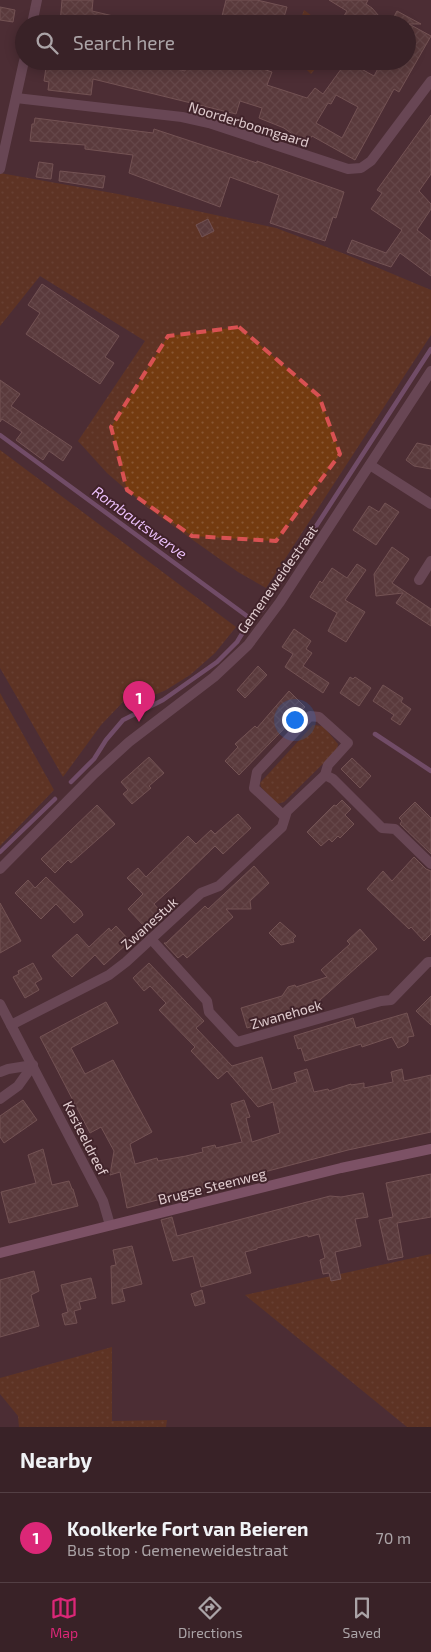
<!DOCTYPE html>
<meta charset="utf-8">
<style>
:root{--surface:#392227;--page:#402a2f;--text:#f1f3f6;--muted:#aba4a7;--line:#533f44;--accent:#db2777}
body{margin:0;font-family:"Exo 2",sans-serif;background:var(--page);color:var(--text)}
.you{position:absolute;left:294px;top:719px;width:18px;height:18px;margin:-12px;border:4px solid #fff;border-radius:50%;background:#1a73e8;box-shadow:0 0 0 8px #1a73e833}
.badge{display:grid;place-items:center;width:32px;height:32px;border-radius:50%;background:var(--accent);color:#fff;font-size:16px;font-weight:700}
.pin{position:absolute;translate:-50% -41px;filter:drop-shadow(0 1px 2px #0008)}
.pin::after{content:'';position:absolute;top:26px;width:18px;height:15px;background:inherit;clip-path:polygon(0 0,100% 0,50% 100%)}
.list{margin:0;padding:0;list-style:none}
h2{display:flex;justify-content:space-between;align-items:center;height:65px;margin:0;padding:0 20px;font-size:21px}
h2 small{font-size:16px;font-weight:400;color:var(--muted)}
.list li{display:grid;grid-template-columns:32px 1fr auto;gap:15px;align-items:center;box-sizing:border-box;height:90px;padding:0 20px;border-top:1px solid var(--line)}
.list b{display:block;font-size:19px;white-space:nowrap}
.list p{margin:0;font-size:16px;white-space:nowrap;color:var(--muted)}
.list em{font-size:16px;font-style:normal;color:var(--muted)}
.icon{flex:none;width:28px;height:28px;fill:none;stroke:currentColor;stroke-width:2;stroke-linecap:round;stroke-linejoin:round}
.map{position:relative;flex:none;width:431px;height:1427px;overflow:hidden}
.search{position:absolute;background:var(--surface);box-shadow:0 2px 12px #0003;left:15px;right:15px;top:15px;height:55px;display:flex;align-items:center;gap:12px;box-sizing:border-box;padding:0 18px;border-radius:28px;color:var(--muted);font-size:19px}
.sheet{height:155px;background:var(--surface)}
nav{display:flex;justify-content:space-around;align-items:center;box-sizing:border-box;height:70px;border-top:1px solid var(--line);background:var(--surface);font-size:14px;color:var(--muted)}
nav a{display:grid;justify-items:center;gap:2px}
nav .on{color:var(--accent)}
.map>svg:first-child{display:block}
.grass{fill:url(#grass-dots)}
.lines{fill:none;stroke-linecap:round;stroke-linejoin:round}
.stream{stroke:#9e72a4;stroke-width:4.5}
.building{fill:url(#building-cross-hatch);stroke:#a27e78;fill-rule:evenodd}
.minor{stroke:#89657b;stroke-width:10}
.secondary{stroke:#b67da1;stroke-width:10}
.marked{fill:none;stroke:#d85152;stroke-width:4;stroke-dasharray:10 6;stroke-linejoin:round}
.labels{text-anchor:middle;dominant-baseline:central;stroke-width:4;stroke-linejoin:round;paint-order:stroke}
.street-label{font-size:14px;fill:#e0cccf;stroke:#41232a}
.water-label{font-size:15px;font-style:italic;fill:#eabef8;stroke:#41232a}
</style>
<div class="map">
<svg width="431" height="1427" viewBox="0 0 431 1427">
<defs>
<pattern id="grass-dots" width="8" height="8" patternUnits="userSpaceOnUse" patternTransform="scale(1.25)"><rect width="8" height="8" fill="#743b10"/><path d="M2 2h.1M6 6h.1" fill="none" stroke="#885632" stroke-width="1.8" stroke-linecap="round"/></pattern>
<pattern id="building-cross-hatch" width="8" height="8" patternUnits="userSpaceOnUse" patternTransform="scale(1.25)"><rect width="8" height="8" fill="#6c4b46"/><path d="M0 0l8 8M0 8l8-8" fill="none" stroke="#816460"/></pattern>
</defs>
<rect width="100%" height="100%" fill="#4c2d34"/>
<g class="grass">
<polygon points="304,10 323,24 299,24"/>
<polygon points="298,61 322,61 311,74"/>
<polygon points="0,173 118,194 276,228 345,254 431,290 431,335 266,588 238,572 145,506 107,473 78,441 145,341 40,276 0,326"/>
<polygon points="0,450 236,627 215,653 190,675 166,690 138,702 123,702 101,725 63,777 0,668"/>
<polygon points="0,693 54,790 0,846"/>
<polygon points="313,725 323,726 338,744 337,750 284,802 277,804 261,787 260,783"/>
<polygon points="431,1254 431,1427 407,1427 245,1295"/>
<polygon points="112,1347 112,1421 167,1420 166,1427 19,1427 18,1416 0,1394 0,1378"/>
</g>
<g class="lines">
<g class="stream">
<polyline points="0,435 251,619 264,608"/>
<polyline points="276,588 431,349"/>
<polyline points="375,734 431,771"/>
<polyline points="71,782 94,759 106,740 123,720 163,700 217,662 237,642 251,619"/>
<polyline points="0,852 55,799"/>
</g>
</g>
<g class="building">
<polygon points="62,0 93,0 92,11 126,19 125,24 60,24"/>
<polygon points="226,0 257,0 287,7 282,24 236,24 237,19 222,16"/>
<polygon points="329,0 368,0 366,4 372,8 386,24 350,24 342,19 347,11"/>
<polygon points="0,7 15,10 13,22 0,20"/>
<path d="M397,11L421,24H409L431,36L399,92L394,89L355,160L312,136L306,144L284,128L259,118L262,108L240,101L236,114L93,79L91,95L48,90L49,82L44,81L47,61H145L185,71L187,61H239L272,72L267,85L307,98L315,88L323,94L347,61L374,76L382,61H407V24H390ZM336,95L358,107L342,138L316,123L328,103L331,104Z"/>
<polygon points="431,115 431,174 419,191 431,204 431,209 417,230 431,241 431,276 400,253 391,267 347,252 352,240 386,253 402,230 371,209 382,193 377,190"/>
<polygon points="35,118 153,133 154,129 257,163 257,161 344,192 336,218 333,217 325,241 270,223 279,195 230,177 220,207 129,173 133,155 85,149 85,145 30,141 32,124 34,124"/>
<polygon points="39,162 53,164 51,179 36,177"/>
<polygon points="60,171 105,176 103,188 59,181"/>
<polygon points="208,219 214,231 202,237 196,225"/>
<polygon points="42,284 119,336 105,357 114,363 100,384 26,334 40,313 28,305"/>
<polygon points="0,380 20,394 11,406 72,447 63,461 49,451 43,460 16,440 22,432 2,419 0,422"/>
<polygon points="417,443 431,446 431,469 414,466 406,460"/>
<polygon points="385,503 399,512 376,545 353,530 369,506 379,512"/>
<polygon points="392,547 409,559 392,583 431,609 431,626 396,603 403,593 376,596 374,574"/>
<polygon points="357,564 366,570 345,600 365,612 346,642 328,631 337,613 310,597 320,581 322,583 332,568 347,578"/>
<polygon points="294,629 311,641 306,649 312,653 303,666 329,683 323,693 285,667 293,654 282,647"/>
<polygon points="258,666 267,675 245,698 237,690"/>
<polygon points="350,677 353,679 355,677 371,688 359,706 340,693"/>
<polygon points="383,685 403,698 401,702 411,709 400,725 391,719 394,715 373,701"/>
<polygon points="289,691 305,707 239,775 225,761 238,747 235,744 255,726 257,728"/>
<polygon points="149,757 164,773 149,786 151,788 132,804 123,794 128,790 121,782"/>
<polygon points="352,758 371,776 360,788 341,769"/>
<polygon points="342,800 351,809 345,815 354,824 340,838 338,836 332,842 329,839 321,846 307,832 334,805 336,806"/>
<polygon points="415,802 431,818 431,854 400,824 402,821 399,818"/>
<polygon points="97,805 115,824 71,863 68,860 55,873 41,859"/>
<polygon points="238,814 251,828 223,854 215,846 178,882 154,904 160,911 145,927 128,909 143,894 127,878 138,868 146,877 188,836 196,844 211,830 215,834"/>
<polygon points="414,857 426,869 431,871 431,934 424,941 411,927 409,929 367,889 383,871 392,881"/>
<polygon points="254,866 269,883 250,901 251,909 226,909 233,917 187,958 183,954 178,958 164,943 166,943 205,906 208,909"/>
<polygon points="46,877 81,911 83,915 74,923 56,904 41,919 15,893 28,880 35,888"/>
<polygon points="0,903 21,941 0,953"/>
<polygon points="280,922 296,936 293,939 294,942 281,945 269,933"/>
<polygon points="116,926 130,941 104,965 95,955 72,977 52,956 77,934 89,947 109,928 111,931"/>
<polygon points="360,929 377,949 320,1000 322,1005 247,1028 241,1008 282,996 288,987 295,985 296,987 327,977 321,970 350,944 347,941"/>
<polygon points="33,963 42,979 35,983 39,990 25,998 13,977 19,974 18,971"/>
<polygon points="149,963 204,1021 196,1028 232,1066 262,1057 272,1090 297,1082 294,1073 307,1069 314,1092 328,1089 329,1091 351,1084 351,1085 364,1083 364,1088 393,1082 391,1072 402,1069 404,1081 431,1075 431,1132 348,1150 127,1208 120,1172 110,1175 114,1151 101,1127 90,1133 40,1037 106,1002 118,1023 71,1048 85,1074 113,1060 152,1132 130,1144 135,1164 157,1158 158,1161 186,1156 203,1152 202,1148 215,1145 216,1148 242,1142 231,1104 244,1100 250,1117 246,1118 252,1142 280,1133 273,1102 258,1107 227,1071 218,1079 191,1051 195,1047 159,1010 166,1003 150,986 144,991 133,978"/>
<polygon points="431,996 431,1025 416,1011"/>
<polygon points="407,1013 414,1036 408,1037 408,1042 405,1045 398,1048 392,1037 362,1047 361,1044 305,1061 301,1048 298,1049 294,1036 353,1018 356,1028"/>
<polygon points="23,1100 37,1120 4,1143 0,1137 0,1116"/>
<polygon points="43,1149 52,1185 69,1181 72,1189 73,1189 78,1206 9,1223 1,1192 36,1183 28,1155"/>
<polygon points="431,1174 431,1217 397,1223 403,1257 388,1260 379,1220 393,1217 386,1183"/>
<polygon points="363,1193 368,1217 355,1219 361,1246 335,1252 341,1279 331,1281 329,1273 323,1274 320,1260 325,1258 319,1234 308,1237 308,1235 257,1248 257,1249 245,1252 251,1273 201,1287 193,1256 173,1261 161,1220 172,1217 177,1236 330,1196 341,1197"/>
<polygon points="132,1246 142,1284 122,1289 125,1301 112,1304 111,1266 116,1265 113,1250"/>
<polygon points="34,1271 39,1291 31,1295 39,1326 0,1337 0,1280"/>
<polygon points="91,1278 96,1298 79,1302 81,1309 74,1311 77,1323 65,1325 62,1314 68,1312 61,1285"/>
<polygon points="202,1290 205,1303 195,1306 191,1294"/>
</g>
<g class="lines">
<g class="minor">
<polyline points="32,24 37,0"/>
<polyline points="16,98 182,117 209,123 348,169 361,168 371,161 431,81"/>
<polyline points="0,169 24,61"/>
<polyline points="370,465 431,504"/>
<polyline points="419,580 431,561"/>
<polyline points="325,775 333,779 382,828 395,829 431,864"/>
<polyline points="0,869 94,774 129,742 214,677 248,645 280,602 431,371"/>
<polyline points="151,939 207,1001 209,1012 237,1042 381,1001 391,1000 428,962 431,962"/>
<polyline points="0,1004 103,1201 110,1225"/>
<polyline points="11,1025 109,975 126,962 201,893 219,886 282,827 287,811 325,775 328,765 348,743 319,717 310,716 257,772 254,788 285,817"/>
<polyline points="0,1072 8,1069 33,1065"/>
<polyline points="0,1099 18,1086 33,1065"/>
</g>
<polyline class="secondary" points="0,1253 341,1168 431,1149"/>
</g>
<path d="M0 0H431V1427H0ZM239,327L319,396L340,454L276,541L192,536L127,490L111,427L168,336Z" fill="#4c2d34" fill-opacity=".55" fill-rule="evenodd"/>
<path class="marked" d="M239,327L319,396L340,454L276,541L192,536L127,490L111,427L168,336Z"/>
<g class="labels">
<g class="street-label">
<text transform="translate(249 124) rotate(17)">Noorderboomgaard</text>
<text transform="translate(277 579) rotate(-55)">Gemeneweidestraat</text>
<text transform="translate(149 923) rotate(-42)">Zwanestuk</text>
<text transform="translate(286 1014) rotate(-16)">Zwanehoek</text>
<text transform="translate(86 1138) rotate(63)">Kasteeldreef</text>
<text transform="translate(212 1186) rotate(-14)">Brugse Steenweg</text>
</g>
<g class="water-label">
<text transform="translate(140 522) rotate(36)">Rombautswerve</text>
</g>
</g>
</svg>
<div class="you"></div>
<div class="pin badge" style="left:139px;top:722px">1</div>
<div class="search"><svg class="icon" aria-label="search" viewBox="0 0 24 24"><circle cx="10" cy="10" r="6"/><path d="M15 15l6 6"/></svg>Search here</div>
</div>
<section class="sheet">
<h2>Nearby<small></small></h2>
<ul class="list">
<li><span class="badge">1</span><div><b>Koolkerke Fort van Beieren</b><p>Bus stop · Gemeneweidestraat</p></div><em>70 m</em></li>
</ul>
</section>
<nav>
<a class="on"><svg class="icon" aria-label="map" viewBox="0 0 24 24"><path d="M3 6l6-2 6 2 6-2v14l-6 2-6-2-6 2zM9 4v14M15 6v14"/></svg>Map</a>
<a><svg class="icon" aria-label="directions" viewBox="0 0 24 24"><path d="M12 3l9 9-9 9-9-9zM9 14v-3h6M13 9l2 2-2 2"/></svg>Directions</a>
<a><svg class="icon" aria-label="saved" viewBox="0 0 24 24"><path d="M7 4h10v16l-5-4-5 4z"/></svg>Saved</a>
</nav>
